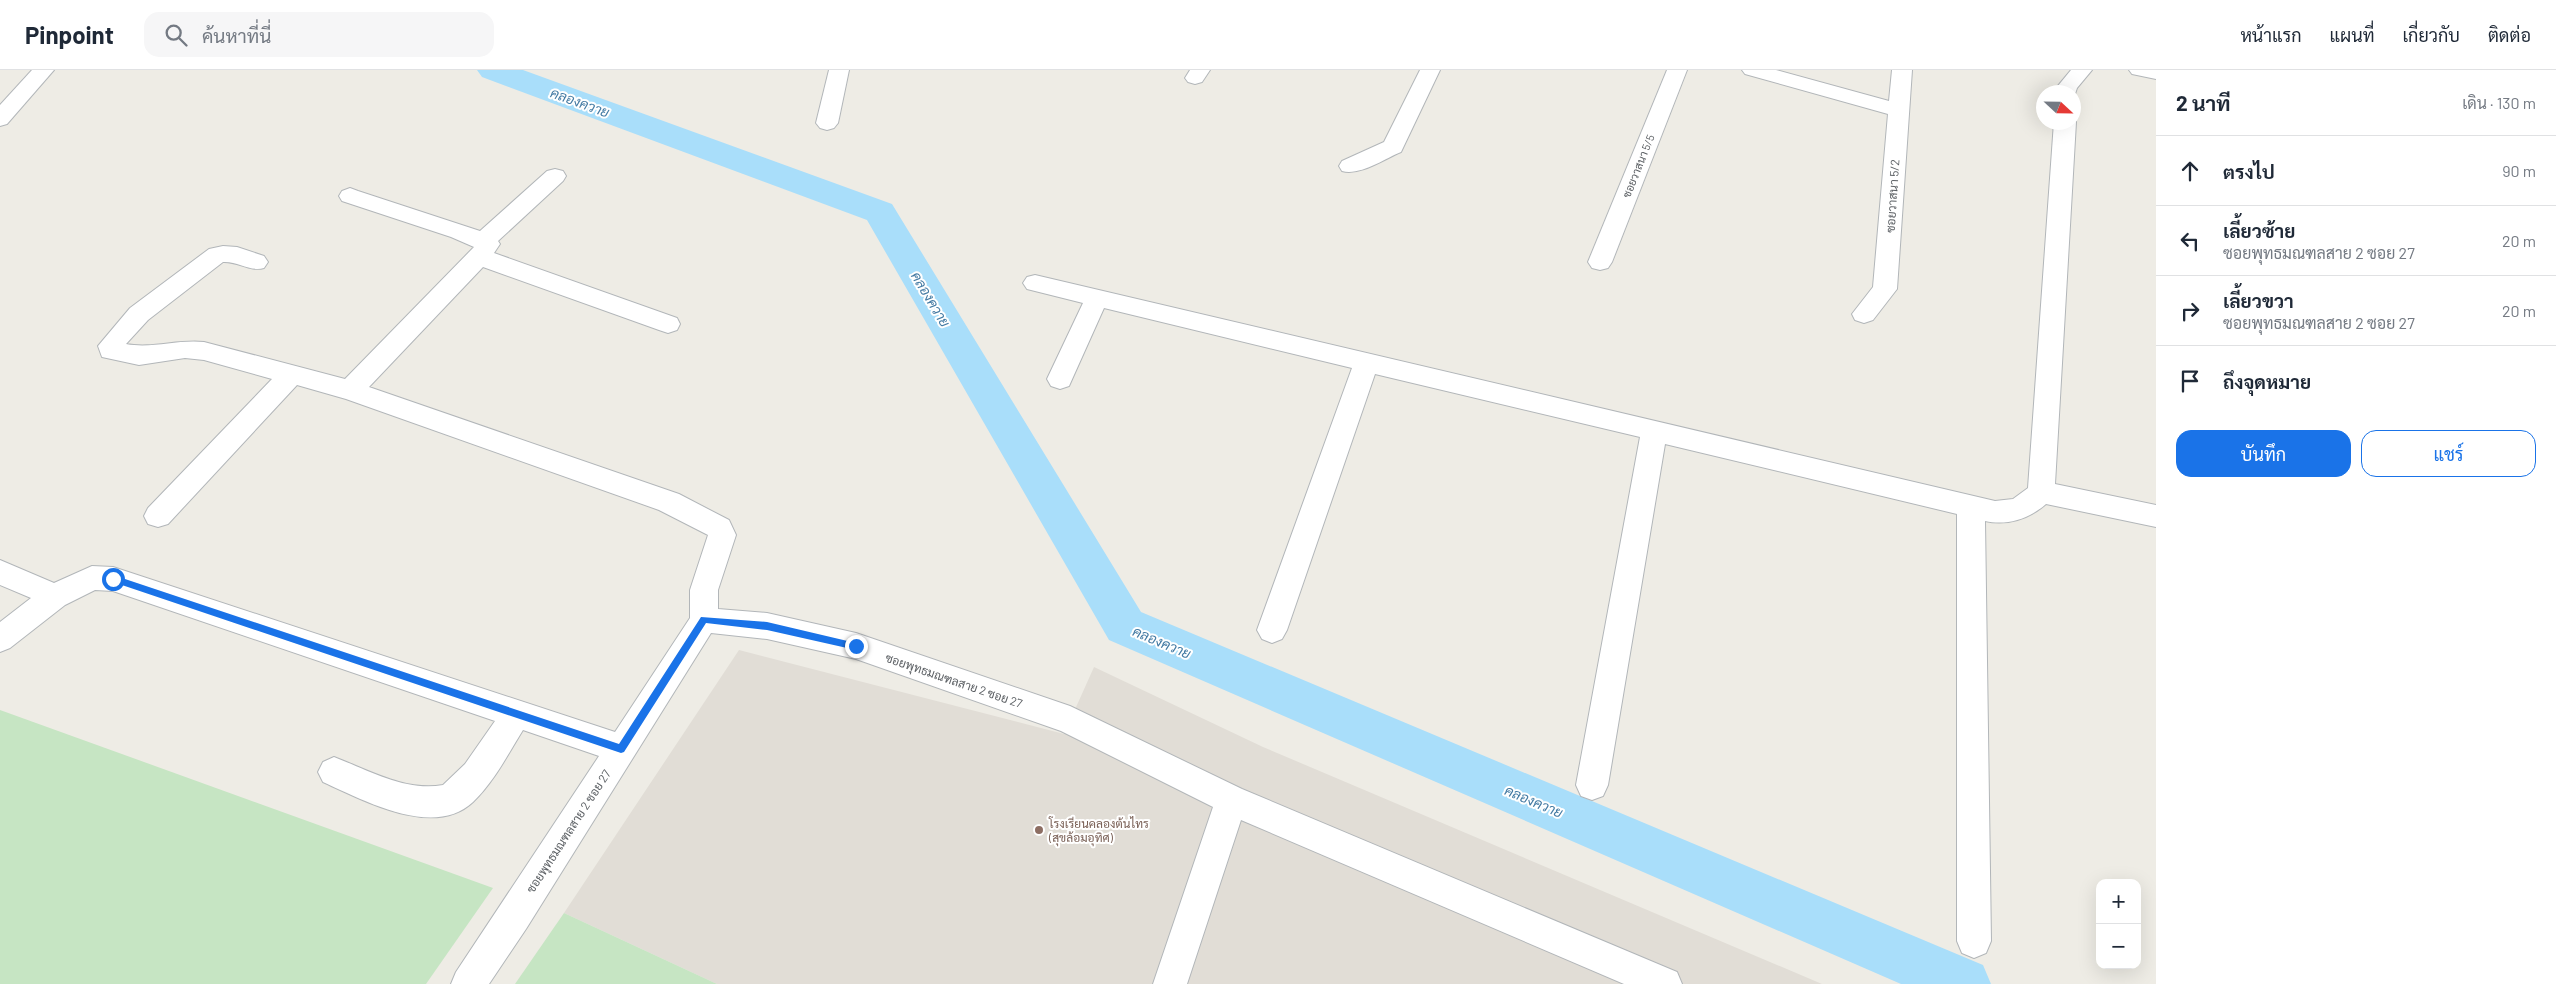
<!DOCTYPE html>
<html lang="th">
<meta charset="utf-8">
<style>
:root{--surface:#fff;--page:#f6f6f7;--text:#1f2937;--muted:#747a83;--line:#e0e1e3;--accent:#1a73e8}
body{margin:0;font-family:Barlow,Sarabun,sans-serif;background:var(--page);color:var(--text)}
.controls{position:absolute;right:15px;bottom:15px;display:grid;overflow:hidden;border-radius:10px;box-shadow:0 5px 20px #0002}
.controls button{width:45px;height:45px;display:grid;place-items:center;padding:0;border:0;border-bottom:1px solid var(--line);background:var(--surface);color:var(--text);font:25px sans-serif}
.compass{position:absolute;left:2036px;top:15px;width:45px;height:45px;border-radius:50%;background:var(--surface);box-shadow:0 5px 20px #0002;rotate:112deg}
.stop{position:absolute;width:15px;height:15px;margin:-11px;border:4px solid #1a73e8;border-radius:50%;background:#fff}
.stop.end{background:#1a73e8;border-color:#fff;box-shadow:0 1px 5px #0008}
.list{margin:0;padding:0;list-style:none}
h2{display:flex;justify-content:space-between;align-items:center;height:65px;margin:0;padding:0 20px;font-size:21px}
h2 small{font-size:16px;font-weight:400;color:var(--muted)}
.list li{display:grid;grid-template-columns:32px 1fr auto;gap:15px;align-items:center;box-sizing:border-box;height:70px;padding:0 20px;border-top:1px solid var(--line)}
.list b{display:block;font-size:19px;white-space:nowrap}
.list p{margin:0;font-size:16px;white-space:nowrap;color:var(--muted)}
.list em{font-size:16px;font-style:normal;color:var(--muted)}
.actions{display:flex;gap:10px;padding:15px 20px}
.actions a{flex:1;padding:11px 0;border:1px solid var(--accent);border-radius:15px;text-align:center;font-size:18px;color:var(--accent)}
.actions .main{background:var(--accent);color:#fff}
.icon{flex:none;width:28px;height:28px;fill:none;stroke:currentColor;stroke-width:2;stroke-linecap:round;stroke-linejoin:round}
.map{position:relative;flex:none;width:2156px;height:914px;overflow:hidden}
header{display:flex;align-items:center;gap:30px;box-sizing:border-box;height:70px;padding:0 25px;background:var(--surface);border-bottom:1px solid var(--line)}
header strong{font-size:24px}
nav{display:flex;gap:28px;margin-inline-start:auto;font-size:18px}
.search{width:350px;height:45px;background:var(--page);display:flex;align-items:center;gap:12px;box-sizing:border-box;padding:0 18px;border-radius:15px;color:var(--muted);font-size:19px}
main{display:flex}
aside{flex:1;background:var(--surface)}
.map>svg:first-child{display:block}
.education{fill:#e1ddd6}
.green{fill:#c6e5c3}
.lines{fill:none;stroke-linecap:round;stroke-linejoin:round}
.canal{fill:#a9defa;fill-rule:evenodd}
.minor-casing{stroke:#b2b6b9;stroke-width:2}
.minor{fill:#fff;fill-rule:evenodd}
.route{fill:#1a73e8}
.education-dot{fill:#8d6e63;stroke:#fff;stroke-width:2}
.labels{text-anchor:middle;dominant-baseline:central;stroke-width:4;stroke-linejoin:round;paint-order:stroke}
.far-street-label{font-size:11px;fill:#5d6165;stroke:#fff}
.street-label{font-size:12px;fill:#5d6165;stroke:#fff}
.education-label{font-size:12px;fill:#785e54;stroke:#fff;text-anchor:start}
.water-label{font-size:14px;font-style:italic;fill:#437aa3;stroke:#fff}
</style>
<header>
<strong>Pinpoint</strong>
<div class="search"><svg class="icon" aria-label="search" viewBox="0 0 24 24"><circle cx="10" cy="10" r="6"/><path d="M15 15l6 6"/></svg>ค้นหาที่นี่</div>
<nav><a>หน้าแรก</a><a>แผนที่</a><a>เกี่ยวกับ</a><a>ติดต่อ</a></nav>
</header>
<main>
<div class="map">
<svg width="2156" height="914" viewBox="0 0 2156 914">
<rect width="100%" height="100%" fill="#eeece5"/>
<polygon class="education" points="739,580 1064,664 1094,597 1263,677 1822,914 717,914 564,843"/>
<g class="green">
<polygon points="0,640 493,818 426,914 0,914"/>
<polygon points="564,843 717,914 515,914"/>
</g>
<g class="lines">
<polygon class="canal" points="477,0 523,0 892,134 1141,542 1983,895 1991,914 1901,914 1109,570 867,150 482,7"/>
<g class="minor-casing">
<g id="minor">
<polygon points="32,0 54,0 7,54 0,56 0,35"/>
<polygon points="829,0 849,0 838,53 834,58 827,60 820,58 816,53"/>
<polygon points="1190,0 1210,0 1202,12 1195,14 1188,12 1185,8"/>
<path d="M1420,0H1440L1401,82C1384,89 1360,106 1342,101L1339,96L1342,91L1384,72Z"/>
<polygon points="1667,0 1687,0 1612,192 1608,198 1600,200 1592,198 1588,192"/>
<polygon points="1742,0 1776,0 1889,31 1892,0 1912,0 1897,219 1873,250 1864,253 1855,250 1852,244 1873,217 1888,44 1745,4"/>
<polygon points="2071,0 2092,0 2077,18 2074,27 2074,22 2057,22 2057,17"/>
<polygon points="2129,0 2156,0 2156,9 2132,4"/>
<path d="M2074,49L2076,52L2055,414L2156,435V457L2046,434C2029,449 2007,456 1985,451L1991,871L1986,883L1974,888L1962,883L1957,871V444L1665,374L1608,715L1603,726L1592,730L1581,726L1576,715L1640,367L1375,304L1287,560L1282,569L1272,573L1262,569L1257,560L1352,298L1104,238L1069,316L1060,319L1051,316L1047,309L1083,233L1027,219L1023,213L1027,207L1035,205L1995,431L2013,429L2028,418L2054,52H2074Z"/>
<path d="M555,99L563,101L566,106L563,111L498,171L500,174L494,183L677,248L680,254L677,260L668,263L659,260L483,197L369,317L679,424L729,450L736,465L718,520V539L767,543L856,563L1070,636L1242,719L1677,902L1682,914H1624L1241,750L1187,914H1153L1213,737L1061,661L856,589L767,569L711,563L526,859L489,914H451L456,902L599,686L523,660C508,684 494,712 473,732C434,769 363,730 323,712L318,702L323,692L334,687C368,700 406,722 443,715L465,694L495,651L113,521L95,520L65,535L10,578L0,582V552L31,528L0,515V490L54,513L92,496L113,497L615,662L690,548V520L708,465L659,440L346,329L297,315L168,454L158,457L148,454L144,446L148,438L272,309L204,290L185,288L139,295L102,287L98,276L130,238L209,179L223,176L237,177L264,186L268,192L264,198C250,202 238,191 223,192L148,250L126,274C152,279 178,269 204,272L345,309L474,177L451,167L342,131L339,126L342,121L350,118L358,121L480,161L547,101Z"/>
</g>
</g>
<use href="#minor" class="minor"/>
</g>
<polygon class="route" points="113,505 619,674 701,547 767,552 856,573 860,576 856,580 767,560 706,553 624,682 621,683 110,511 109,509"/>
<circle class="education-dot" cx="1039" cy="760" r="5"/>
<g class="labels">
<g class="far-street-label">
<text transform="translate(1638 96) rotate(-68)">ซอยวาสนา 5/5</text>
</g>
<g class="street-label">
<text transform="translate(1892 126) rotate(-86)">ซอยวาสนา 5/2</text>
<text transform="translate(954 610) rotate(19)">ซอยพุทธมณฑลสาย 2 ซอย 27</text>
<text transform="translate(568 761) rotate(-57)">ซอยพุทธมณฑลสาย 2 ซอย 27</text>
</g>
<g class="education-label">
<text x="1049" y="753">โรงเรียนคลองต้นไทร<tspan x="1049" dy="14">(สุขล้อมอุทิศ)</tspan></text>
</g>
<g class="water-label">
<text transform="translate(580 32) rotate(20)">คลองควาย</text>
<text transform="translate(931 229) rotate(59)">คลองควาย</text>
<text transform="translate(1162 572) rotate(23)">คลองควาย</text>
<text transform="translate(1534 731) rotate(23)">คลองควาย</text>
</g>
</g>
</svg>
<div class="controls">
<button>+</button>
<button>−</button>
</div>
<svg class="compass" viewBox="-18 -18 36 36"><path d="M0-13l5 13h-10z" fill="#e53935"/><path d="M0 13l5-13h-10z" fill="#747a83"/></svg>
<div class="stop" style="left:113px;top:509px"></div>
<div class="stop end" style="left:856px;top:576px"></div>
</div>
<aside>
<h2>2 นาที<small>เดิน · 130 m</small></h2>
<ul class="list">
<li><svg class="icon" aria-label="ahead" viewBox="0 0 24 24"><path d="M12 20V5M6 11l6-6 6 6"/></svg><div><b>ตรงไป</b></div><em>90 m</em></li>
<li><svg class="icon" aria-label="left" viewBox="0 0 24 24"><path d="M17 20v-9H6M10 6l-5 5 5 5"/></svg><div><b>เลี้ยวซ้าย</b><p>ซอยพุทธมณฑลสาย 2 ซอย 27</p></div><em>20 m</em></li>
<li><svg class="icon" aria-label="right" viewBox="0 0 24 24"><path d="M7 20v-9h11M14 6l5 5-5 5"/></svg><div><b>เลี้ยวขวา</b><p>ซอยพุทธมณฑลสาย 2 ซอย 27</p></div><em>20 m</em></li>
<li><svg class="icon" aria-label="arrive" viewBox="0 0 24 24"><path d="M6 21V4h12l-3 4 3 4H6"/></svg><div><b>ถึงจุดหมาย</b></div></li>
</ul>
<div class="actions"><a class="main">บันทึก</a><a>แชร์</a></div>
</aside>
</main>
